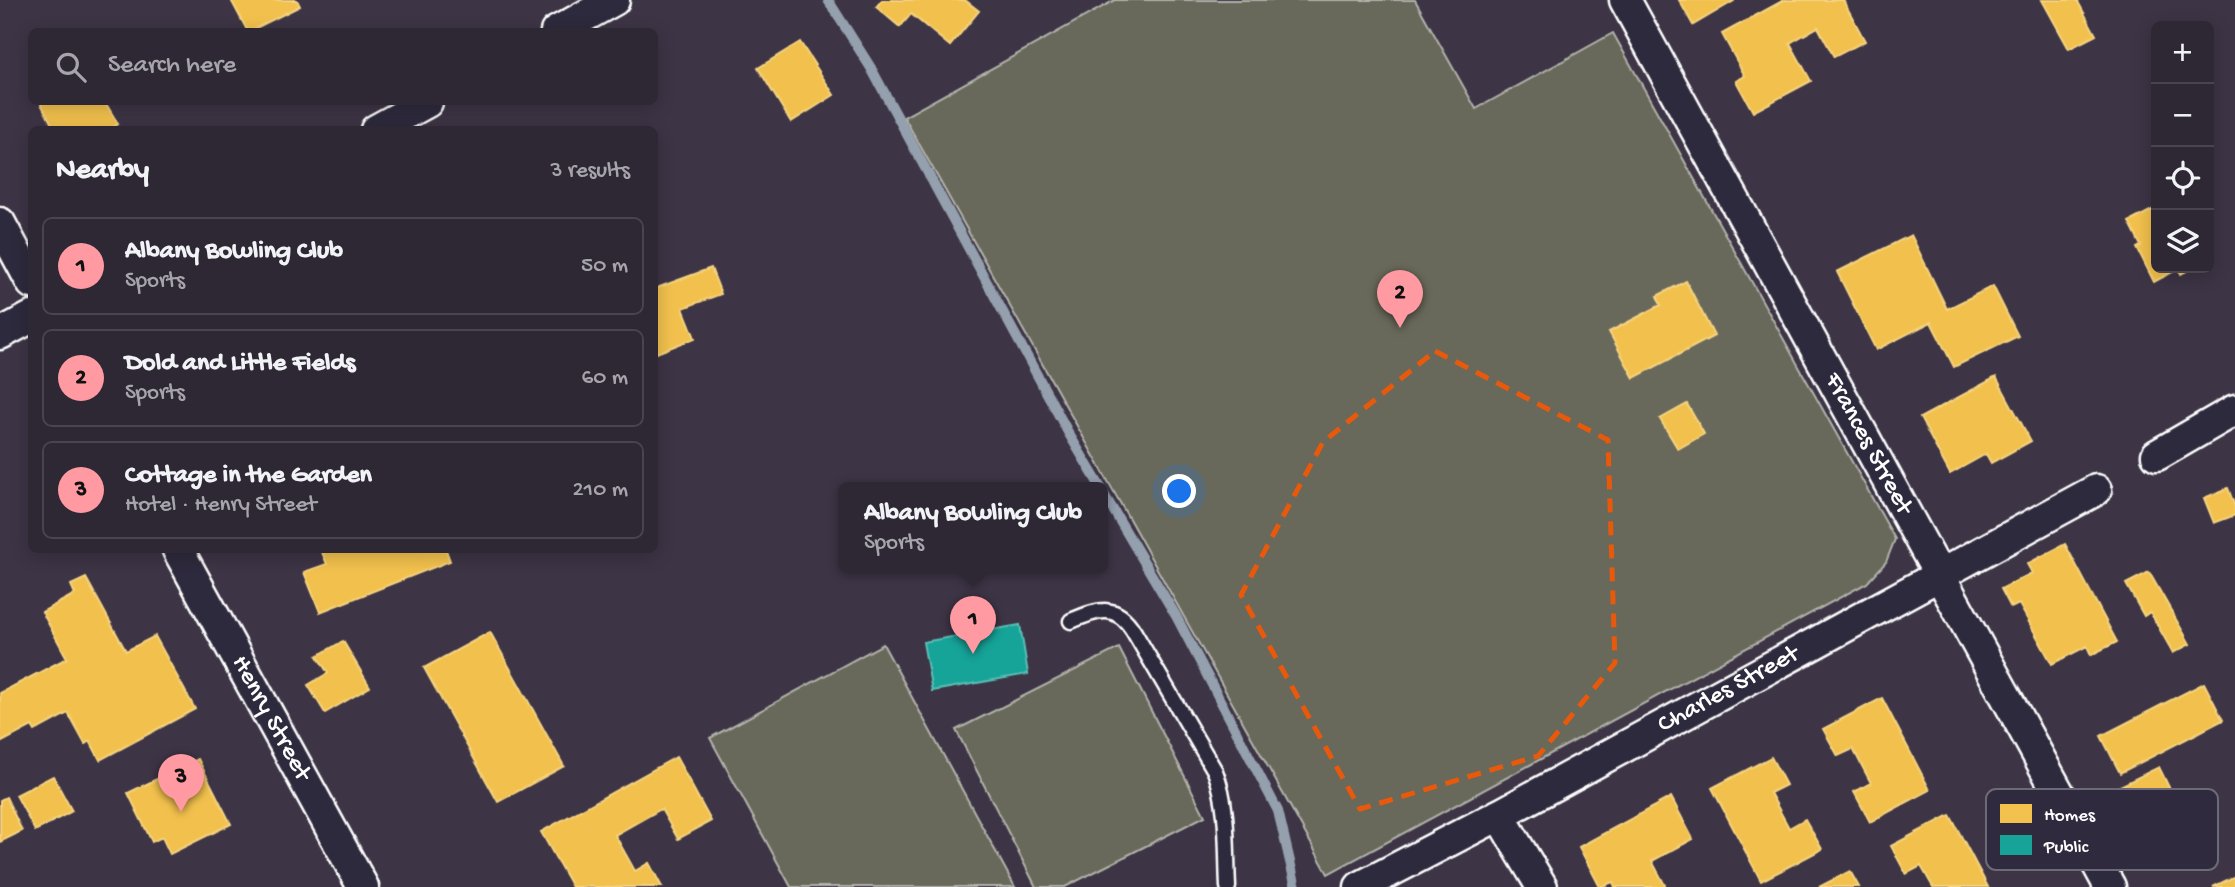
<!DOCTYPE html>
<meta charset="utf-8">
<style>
:root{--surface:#2e2734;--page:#362f3c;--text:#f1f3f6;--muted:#a7a5ac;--line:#49444f;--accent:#ff9aa2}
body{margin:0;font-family:"Gochi Hand",sans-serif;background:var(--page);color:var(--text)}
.controls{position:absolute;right:21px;top:21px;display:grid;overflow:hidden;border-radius:10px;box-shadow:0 4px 18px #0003}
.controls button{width:63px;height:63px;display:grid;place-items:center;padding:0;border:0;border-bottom:2px solid var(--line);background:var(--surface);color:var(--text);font:35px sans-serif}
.you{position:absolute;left:1180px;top:492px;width:24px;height:24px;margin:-18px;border:5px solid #fff;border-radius:50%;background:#1a73e8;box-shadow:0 0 0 10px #1a73e833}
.badge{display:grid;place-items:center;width:46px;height:46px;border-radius:50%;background:var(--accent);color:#111;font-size:23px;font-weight:700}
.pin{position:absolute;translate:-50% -58px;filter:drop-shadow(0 2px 4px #0008)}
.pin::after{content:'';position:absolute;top:37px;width:24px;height:21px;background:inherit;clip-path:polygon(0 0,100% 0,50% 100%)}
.popup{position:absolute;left:838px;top:482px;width:270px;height:91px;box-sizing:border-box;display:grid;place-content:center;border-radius:10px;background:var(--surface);filter:drop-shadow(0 2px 5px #0005);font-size:23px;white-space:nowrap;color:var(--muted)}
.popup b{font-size:26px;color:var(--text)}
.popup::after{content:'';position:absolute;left:50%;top:100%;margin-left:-14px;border:14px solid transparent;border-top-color:var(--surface)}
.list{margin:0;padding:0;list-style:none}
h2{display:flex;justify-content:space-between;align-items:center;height:91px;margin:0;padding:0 28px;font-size:30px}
h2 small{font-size:23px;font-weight:400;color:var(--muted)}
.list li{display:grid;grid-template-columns:46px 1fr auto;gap:21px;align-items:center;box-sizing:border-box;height:98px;margin:0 14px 14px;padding:0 14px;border:2px solid var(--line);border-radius:10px}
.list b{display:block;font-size:26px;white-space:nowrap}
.list p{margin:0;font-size:23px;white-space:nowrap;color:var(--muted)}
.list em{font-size:23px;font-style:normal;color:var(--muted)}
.icon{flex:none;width:38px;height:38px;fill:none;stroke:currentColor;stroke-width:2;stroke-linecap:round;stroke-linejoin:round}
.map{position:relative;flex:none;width:2235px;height:887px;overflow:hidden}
.search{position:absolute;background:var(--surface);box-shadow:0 4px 18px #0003;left:28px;top:28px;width:630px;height:77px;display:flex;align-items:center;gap:18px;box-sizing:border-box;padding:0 24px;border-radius:10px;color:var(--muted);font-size:26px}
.panel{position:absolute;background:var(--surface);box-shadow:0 4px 18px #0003;left:28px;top:126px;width:630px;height:427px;border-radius:10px}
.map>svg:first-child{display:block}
.pitch{fill:#67695a;stroke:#b3b4ac;stroke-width:2}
.homes{fill:#f2c14e;stroke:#f6d483;stroke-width:2}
.public{fill:#17a398;stroke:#5dbfb7;stroke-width:2}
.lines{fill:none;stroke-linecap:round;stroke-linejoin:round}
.stream{stroke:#94a0ae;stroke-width:10}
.service-casing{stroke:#fff;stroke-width:19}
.minor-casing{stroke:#fff;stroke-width:35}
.service{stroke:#2f2a3d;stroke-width:14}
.minor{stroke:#2f2a3d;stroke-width:30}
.marked{fill:none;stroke:#e8590c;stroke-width:5;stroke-dasharray:14 9;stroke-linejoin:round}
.labels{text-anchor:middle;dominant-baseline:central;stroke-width:7;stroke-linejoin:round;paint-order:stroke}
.street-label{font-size:26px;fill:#fff;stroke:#2f2a3d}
.key{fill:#2f2a3d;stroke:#6d6a77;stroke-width:2}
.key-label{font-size:19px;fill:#fff}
</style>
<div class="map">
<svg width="2235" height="887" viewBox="0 0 2235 887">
<rect width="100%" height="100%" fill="#3d3445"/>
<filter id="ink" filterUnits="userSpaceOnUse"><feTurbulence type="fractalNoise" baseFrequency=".0143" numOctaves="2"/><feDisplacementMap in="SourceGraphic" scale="14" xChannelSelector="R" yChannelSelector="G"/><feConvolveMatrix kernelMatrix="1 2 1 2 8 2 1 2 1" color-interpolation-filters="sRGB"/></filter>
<g filter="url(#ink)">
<g class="pitch">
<polygon points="1115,0 1415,0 1476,109 1613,33 1895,539 1886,562 1867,583 1328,874 904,117"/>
<polygon points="883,644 1015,887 791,887 710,738"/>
<polygon points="1119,648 1205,816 1065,887 1036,887 956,730"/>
</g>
<g class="homes">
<polygon points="231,0 297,0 300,6 248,32"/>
<polygon points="882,0 965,0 979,11 950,46 911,14 900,27 876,7"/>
<polygon points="1679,0 1734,0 1734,1 1693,25"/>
<polygon points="1784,0 1843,0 1865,41 1834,57 1818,27 1790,43 1811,81 1753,112 1736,81 1745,76 1722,34"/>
<polygon points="2042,0 2077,0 2096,35 2069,49"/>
<polygon points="800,42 834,95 791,122 758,68"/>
<polygon points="40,102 105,102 118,124 108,130 55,130"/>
<polygon points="2156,208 2156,268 2192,268 2181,274 2178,269 2154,282 2137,248 2141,246 2129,222"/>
<polygon points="1911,235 1947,309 1993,286 2018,336 1954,367 1931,322 1876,350 1837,272"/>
<polygon points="711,268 721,294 683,308 695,338 654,354 654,289"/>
<polygon points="1686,281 1714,336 1634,378 1609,332 1661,305 1657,296"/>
<polygon points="1996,377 2031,441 1991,463 1986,454 1950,474 1920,418"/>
<polygon points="1687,404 1704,434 1678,449 1660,419"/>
<polygon points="2228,488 2235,507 2235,515 2214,523 2204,498"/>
<polygon points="2065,544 2117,642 2091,655 2087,646 2052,664 2019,604 2011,608 2001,589 2032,573 2027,564"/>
<polygon points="321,550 446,550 450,561 320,612 304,572 327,564"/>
<polygon points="2149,572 2190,644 2173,653 2150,612 2144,616 2126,584"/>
<polygon points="86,578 126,651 155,636 195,709 100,760 90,741 85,744 68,713 35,731 32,726 0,743 0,693 67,658 42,612 75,594 71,585"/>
<polygon points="490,632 564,766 498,802 424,668"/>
<polygon points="343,641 370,687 325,713 308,685 328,673 317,656"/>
<polygon points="2204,683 2223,720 2120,773 2101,736"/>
<polygon points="1882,698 1930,790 1870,822 1854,792 1871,783 1853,749 1838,756 1823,729"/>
<polygon points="676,757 711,821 678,839 661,809 615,835 635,871 649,863 662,887 572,887 541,832"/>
<polygon points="1771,757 1786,785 1770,793 1789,828 1805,819 1822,849 1761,881 1712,788"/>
<polygon points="198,759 231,824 170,854 162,837 152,842 128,793"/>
<polygon points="2159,767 2181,812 2204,801 2215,823 2157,852 2129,796 2118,801 2112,790"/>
<polygon points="53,776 72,811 35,831 16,795"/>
<polygon points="6,797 22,831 0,842 0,800"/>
<polygon points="1671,797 1693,839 1652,861 1666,887 1615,887 1613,882 1600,887 1579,847"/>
<polygon points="1950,815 1988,887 1933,887 1921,866 1906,874 1891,846"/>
<polygon points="1850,871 1859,887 1819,887"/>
<polygon points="2235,876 2235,887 2213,887"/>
</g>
<polygon class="public" points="1020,625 1028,674 932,691 923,642"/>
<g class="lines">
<g class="stream">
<polyline points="828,0 871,68 1069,434 1101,488"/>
<polyline points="1102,491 1176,616 1278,811 1296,887"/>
</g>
<g class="service-casing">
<path id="service" d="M1071,621C1099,609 1117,603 1134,632L1215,771C1229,807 1226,849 1228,887"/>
</g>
<g class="minor-casing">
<g id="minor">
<path id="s1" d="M1625,0L2110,887"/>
<polyline points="556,32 614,0"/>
<polyline points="376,130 427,102"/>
<polyline points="0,223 32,283"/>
<polyline points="0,334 32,317"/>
<polyline points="2157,455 2235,410"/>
<path id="s2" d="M178,550L363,887"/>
<polyline points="1499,815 1542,887"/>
<path id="s3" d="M1360,887L1499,815L2096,490"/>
</g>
</g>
<use href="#service" class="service"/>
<use href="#minor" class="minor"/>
</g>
</g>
<path class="marked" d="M1435,351L1608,440L1615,663L1538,756L1360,809L1241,595L1323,442Z"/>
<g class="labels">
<g class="street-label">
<text stroke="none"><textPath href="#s1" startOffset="506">Frances Street</textPath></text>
<text stroke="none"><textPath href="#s3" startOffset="418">Charles Street</textPath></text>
<text stroke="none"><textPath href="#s2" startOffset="192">Henry Street</textPath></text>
</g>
</g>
<rect x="1986" y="789" width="232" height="81" rx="10" class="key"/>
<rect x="2000" y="804" width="32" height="19" fill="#f2c14e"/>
<rect x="2000" y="835" width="32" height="20" fill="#17a398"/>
<g class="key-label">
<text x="2044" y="820">Homes</text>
<text x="2044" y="852">Public</text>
</g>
</svg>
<div class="controls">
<button>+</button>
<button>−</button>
<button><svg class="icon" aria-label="locate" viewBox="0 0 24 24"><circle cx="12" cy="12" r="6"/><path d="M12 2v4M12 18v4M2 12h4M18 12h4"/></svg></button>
<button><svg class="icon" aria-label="layers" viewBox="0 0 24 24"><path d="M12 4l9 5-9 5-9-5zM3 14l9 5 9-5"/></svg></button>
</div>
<div class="you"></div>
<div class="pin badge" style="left:973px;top:654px">1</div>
<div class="popup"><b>Albany Bowling Club</b>Sports</div>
<div class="pin badge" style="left:1400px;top:328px">2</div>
<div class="pin badge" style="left:181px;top:812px">3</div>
<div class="search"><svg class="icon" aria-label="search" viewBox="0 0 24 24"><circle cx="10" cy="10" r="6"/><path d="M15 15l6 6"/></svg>Search here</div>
<section class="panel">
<h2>Nearby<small>3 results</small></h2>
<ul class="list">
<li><span class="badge">1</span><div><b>Albany Bowling Club</b><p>Sports</p></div><em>50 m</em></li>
<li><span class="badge">2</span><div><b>Dold and Little Fields</b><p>Sports</p></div><em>60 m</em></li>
<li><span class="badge">3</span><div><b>Cottage in the Garden</b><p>Hotel · Henry Street</p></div><em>210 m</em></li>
</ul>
</section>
</div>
